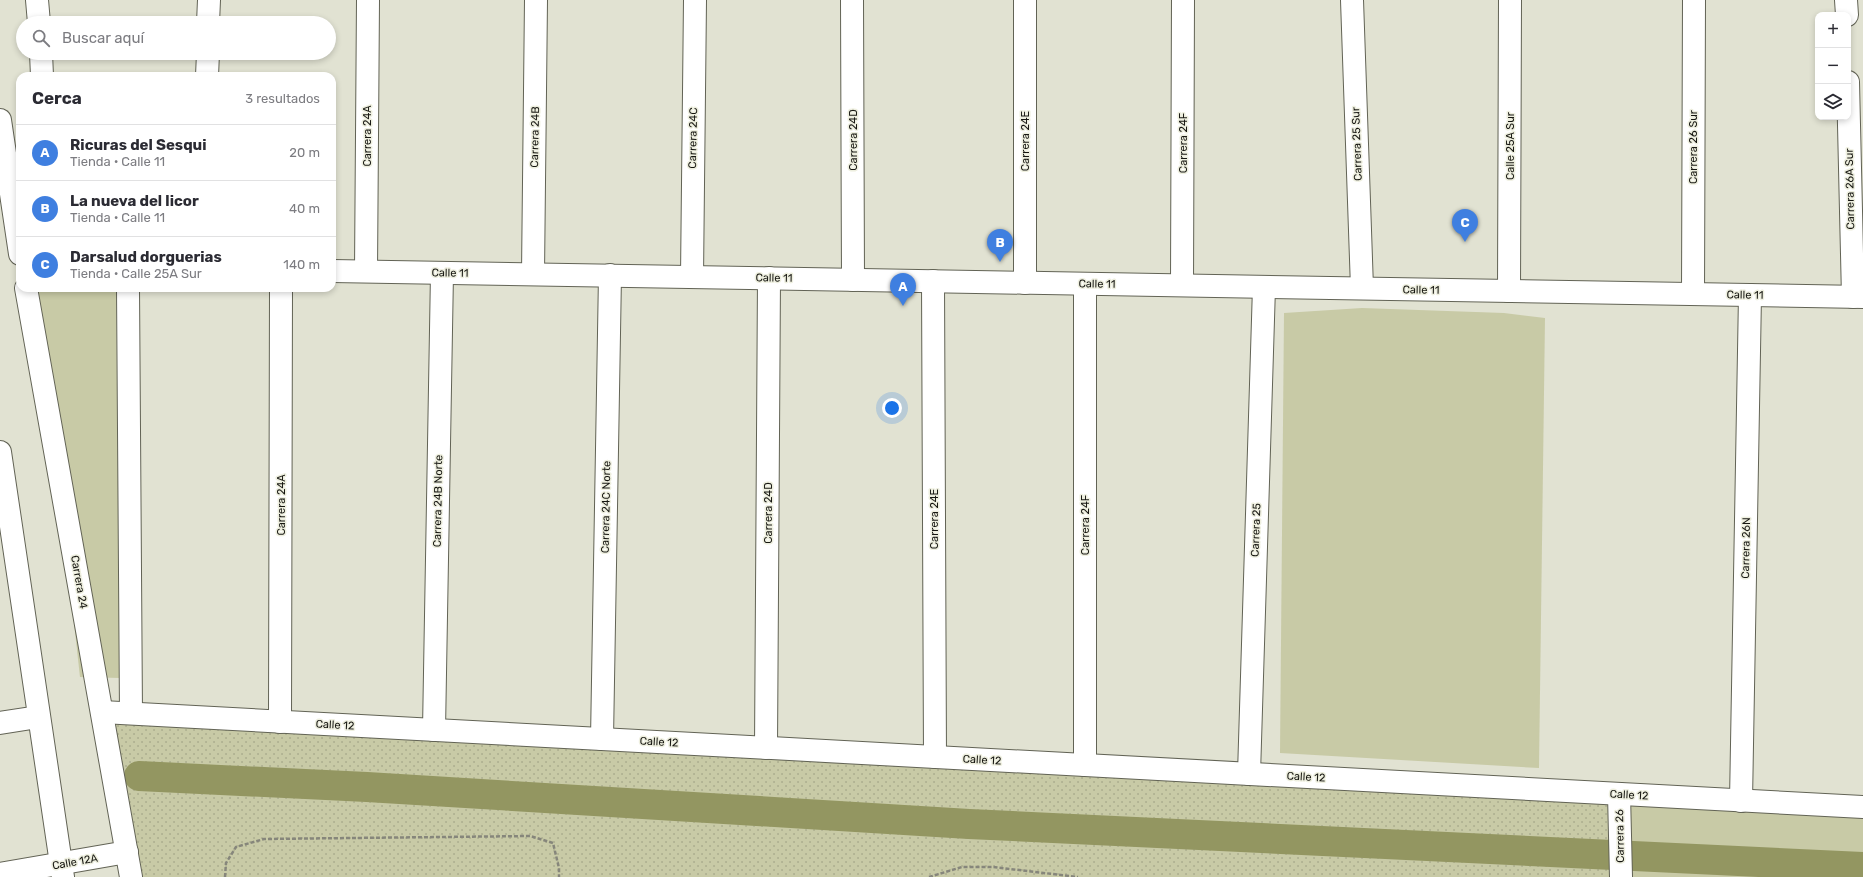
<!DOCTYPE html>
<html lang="es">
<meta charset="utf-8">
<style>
:root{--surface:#fff;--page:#f7f7f7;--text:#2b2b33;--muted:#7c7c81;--line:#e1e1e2;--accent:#1a73e8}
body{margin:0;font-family:Rubik,sans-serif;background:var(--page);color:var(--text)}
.controls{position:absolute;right:12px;top:12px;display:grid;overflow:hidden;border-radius:8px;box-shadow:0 2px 6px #0003}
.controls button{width:36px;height:36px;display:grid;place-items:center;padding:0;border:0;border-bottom:1px solid var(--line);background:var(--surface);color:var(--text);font:20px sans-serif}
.you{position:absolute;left:892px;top:408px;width:14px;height:14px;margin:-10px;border:3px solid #fff;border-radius:50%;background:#1a73e8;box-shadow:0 0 0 6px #1a73e833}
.badge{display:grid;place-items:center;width:26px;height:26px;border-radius:50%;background:var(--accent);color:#fff;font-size:13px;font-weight:700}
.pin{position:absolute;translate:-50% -33px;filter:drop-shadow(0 1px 2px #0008)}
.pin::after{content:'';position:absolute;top:21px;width:14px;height:12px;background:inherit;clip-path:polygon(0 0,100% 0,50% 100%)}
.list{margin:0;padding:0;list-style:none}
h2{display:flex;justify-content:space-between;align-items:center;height:52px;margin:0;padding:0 16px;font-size:17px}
h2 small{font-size:13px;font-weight:400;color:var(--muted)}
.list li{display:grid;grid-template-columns:26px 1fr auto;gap:12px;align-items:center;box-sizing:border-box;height:56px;padding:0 16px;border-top:1px solid var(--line)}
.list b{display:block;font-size:15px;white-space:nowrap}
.list p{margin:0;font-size:13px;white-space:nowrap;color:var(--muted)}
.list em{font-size:13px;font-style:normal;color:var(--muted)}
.icon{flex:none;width:22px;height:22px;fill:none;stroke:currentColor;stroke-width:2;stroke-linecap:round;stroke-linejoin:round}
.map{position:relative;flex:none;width:1863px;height:877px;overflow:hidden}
.search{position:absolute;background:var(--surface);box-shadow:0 2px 6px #0003;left:16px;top:16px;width:320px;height:44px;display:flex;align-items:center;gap:10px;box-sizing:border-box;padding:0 14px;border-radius:22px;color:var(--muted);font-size:15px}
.panel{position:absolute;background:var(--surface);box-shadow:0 2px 6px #0003;left:16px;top:72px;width:320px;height:220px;border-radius:12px}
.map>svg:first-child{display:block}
.green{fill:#c8caa6}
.park{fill:url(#park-dots)}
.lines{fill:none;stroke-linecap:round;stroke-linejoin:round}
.canal{stroke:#939661;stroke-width:30}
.street-casing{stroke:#626355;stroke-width:24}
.secondary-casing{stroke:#626355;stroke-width:24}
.path{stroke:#86867b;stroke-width:2.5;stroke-dasharray:4 2;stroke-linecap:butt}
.street{stroke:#fff;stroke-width:22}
.secondary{stroke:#fff;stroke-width:22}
.labels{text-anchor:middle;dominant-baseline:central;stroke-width:3;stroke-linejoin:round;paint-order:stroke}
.street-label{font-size:11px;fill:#161611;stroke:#eeefdf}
</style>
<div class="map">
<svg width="1863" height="877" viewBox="0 0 1863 877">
<defs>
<pattern id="park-dots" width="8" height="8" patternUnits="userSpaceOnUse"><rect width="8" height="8" fill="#c8caa6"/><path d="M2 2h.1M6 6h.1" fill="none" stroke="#abad8e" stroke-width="1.8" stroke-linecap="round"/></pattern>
</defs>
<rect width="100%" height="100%" fill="#e1e2d2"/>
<g class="green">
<polygon points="37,288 116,288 120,678 80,677"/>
<polygon points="1362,308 1504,313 1545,318 1539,768 1280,753 1284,313"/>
<polygon points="1630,795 1863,807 1863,877 1626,877"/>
</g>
<polygon class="park" points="102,712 1619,794 1623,877 126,877"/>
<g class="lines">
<polyline class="canal" points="139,776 367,787 969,824 1863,867"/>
<g class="street-casing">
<g id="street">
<polyline points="37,0 39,23"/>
<polyline points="852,0 853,280"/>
<polyline points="1352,0 1362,288"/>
<polyline points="1846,0 1847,15"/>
<polyline points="208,23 209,0"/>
<polyline points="41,53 42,76"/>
<polyline points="207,76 208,53"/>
<polyline points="1848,82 1853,297"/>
<polyline points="332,271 1863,297"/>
<polyline points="366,271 368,0"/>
<polyline points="533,274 536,0"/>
<polyline points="692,277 695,0"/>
<polyline points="933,281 935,757"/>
<polyline points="1025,283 1025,0"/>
<polyline points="1182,285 1183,0"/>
<polyline points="128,288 131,713"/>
<polyline points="1509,291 1510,0"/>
<polyline points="1693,294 1694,0"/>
<polyline points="102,712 1863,807"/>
<polyline points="280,722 281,288"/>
<polyline points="0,723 38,717"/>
<polyline points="434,730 442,273"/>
<polyline points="602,739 610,275"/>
<polyline points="766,748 769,278"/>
<polyline points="1085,765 1085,284"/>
<polyline points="1249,774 1264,287"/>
<polyline points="1619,794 1621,877"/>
<polyline points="1741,801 1750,295"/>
<polyline points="0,874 127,852"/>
</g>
</g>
<g class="secondary-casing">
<g id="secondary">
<polyline points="0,120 20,254"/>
<polyline points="26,288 131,877"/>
<polyline points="0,452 63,877"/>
</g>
</g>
<g class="path">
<polyline points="225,877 226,863 236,847 264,839 530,836 553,843 559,868 559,877"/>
<polyline points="929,877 962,867 993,867 1078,877"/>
</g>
<use href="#street" class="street"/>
<use href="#secondary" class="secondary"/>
</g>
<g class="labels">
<g class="street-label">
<text transform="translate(367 136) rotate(-90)">Carrera 24A</text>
<text transform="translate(535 137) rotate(-89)">Carrera 24B</text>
<text transform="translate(693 138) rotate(-89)">Carrera 24C</text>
<text transform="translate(853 140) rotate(-90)">Carrera 24D</text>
<text transform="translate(1025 141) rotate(-90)">Carrera 24E</text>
<text transform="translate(1183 143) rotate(-90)">Carrera 24F</text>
<text transform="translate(1357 144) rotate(-92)">Carrera 25 Sur</text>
<text transform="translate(1510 146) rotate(-90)">Calle 25A Sur</text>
<text transform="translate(1693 147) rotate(-90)">Carrera 26 Sur</text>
<text transform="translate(1850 189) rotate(-91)">Carrera 26A Sur</text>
<text transform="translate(450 273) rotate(1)">Calle 11</text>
<text transform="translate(774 278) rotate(1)">Calle 11</text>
<text transform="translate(1097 284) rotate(1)">Calle 11</text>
<text transform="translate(1421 290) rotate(1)">Calle 11</text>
<text transform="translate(1745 295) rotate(1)">Calle 11</text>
<text transform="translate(438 501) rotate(-89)">Carrera 24B Norte</text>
<text transform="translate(281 505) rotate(-90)">Carrera 24A</text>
<text transform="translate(606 507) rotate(-89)">Carrera 24C Norte</text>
<text transform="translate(768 513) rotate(-90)">Carrera 24D</text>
<text transform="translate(934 519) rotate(-90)">Carrera 24E</text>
<text transform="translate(1085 525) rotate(-90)">Carrera 24F</text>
<text transform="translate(1256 530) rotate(-88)">Carrera 25</text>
<text transform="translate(1746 548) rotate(-89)">Carrera 26N</text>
<text transform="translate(79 582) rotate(80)">Carrera 24</text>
<text transform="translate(335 725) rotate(3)">Calle 12</text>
<text transform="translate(659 742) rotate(3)">Calle 12</text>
<text transform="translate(982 760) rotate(3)">Calle 12</text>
<text transform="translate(1306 777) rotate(3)">Calle 12</text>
<text transform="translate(1629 795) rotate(3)">Calle 12</text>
<text transform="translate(1620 836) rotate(-91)">Carrera 26</text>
<text transform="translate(75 862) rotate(-10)">Calle 12A</text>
</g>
</g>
</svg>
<div class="controls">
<button>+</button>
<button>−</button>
<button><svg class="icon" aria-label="layers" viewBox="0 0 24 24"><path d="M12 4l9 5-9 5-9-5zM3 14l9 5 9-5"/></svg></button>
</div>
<div class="you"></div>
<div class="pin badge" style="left:903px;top:306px;background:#3f7fe0">A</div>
<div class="pin badge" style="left:1000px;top:262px;background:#3f7fe0">B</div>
<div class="pin badge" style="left:1465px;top:242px;background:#3f7fe0">C</div>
<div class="search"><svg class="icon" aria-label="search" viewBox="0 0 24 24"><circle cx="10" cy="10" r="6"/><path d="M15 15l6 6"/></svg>Buscar aquí</div>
<section class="panel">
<h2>Cerca<small>3 resultados</small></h2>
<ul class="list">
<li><span class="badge" style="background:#3f7fe0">A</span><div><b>Ricuras del Sesqui</b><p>Tienda · Calle 11</p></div><em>20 m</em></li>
<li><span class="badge" style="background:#3f7fe0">B</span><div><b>La nueva del licor</b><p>Tienda · Calle 11</p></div><em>40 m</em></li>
<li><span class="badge" style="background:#3f7fe0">C</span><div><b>Darsalud dorguerias</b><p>Tienda · Calle 25A Sur</p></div><em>140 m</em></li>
</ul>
</section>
</div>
